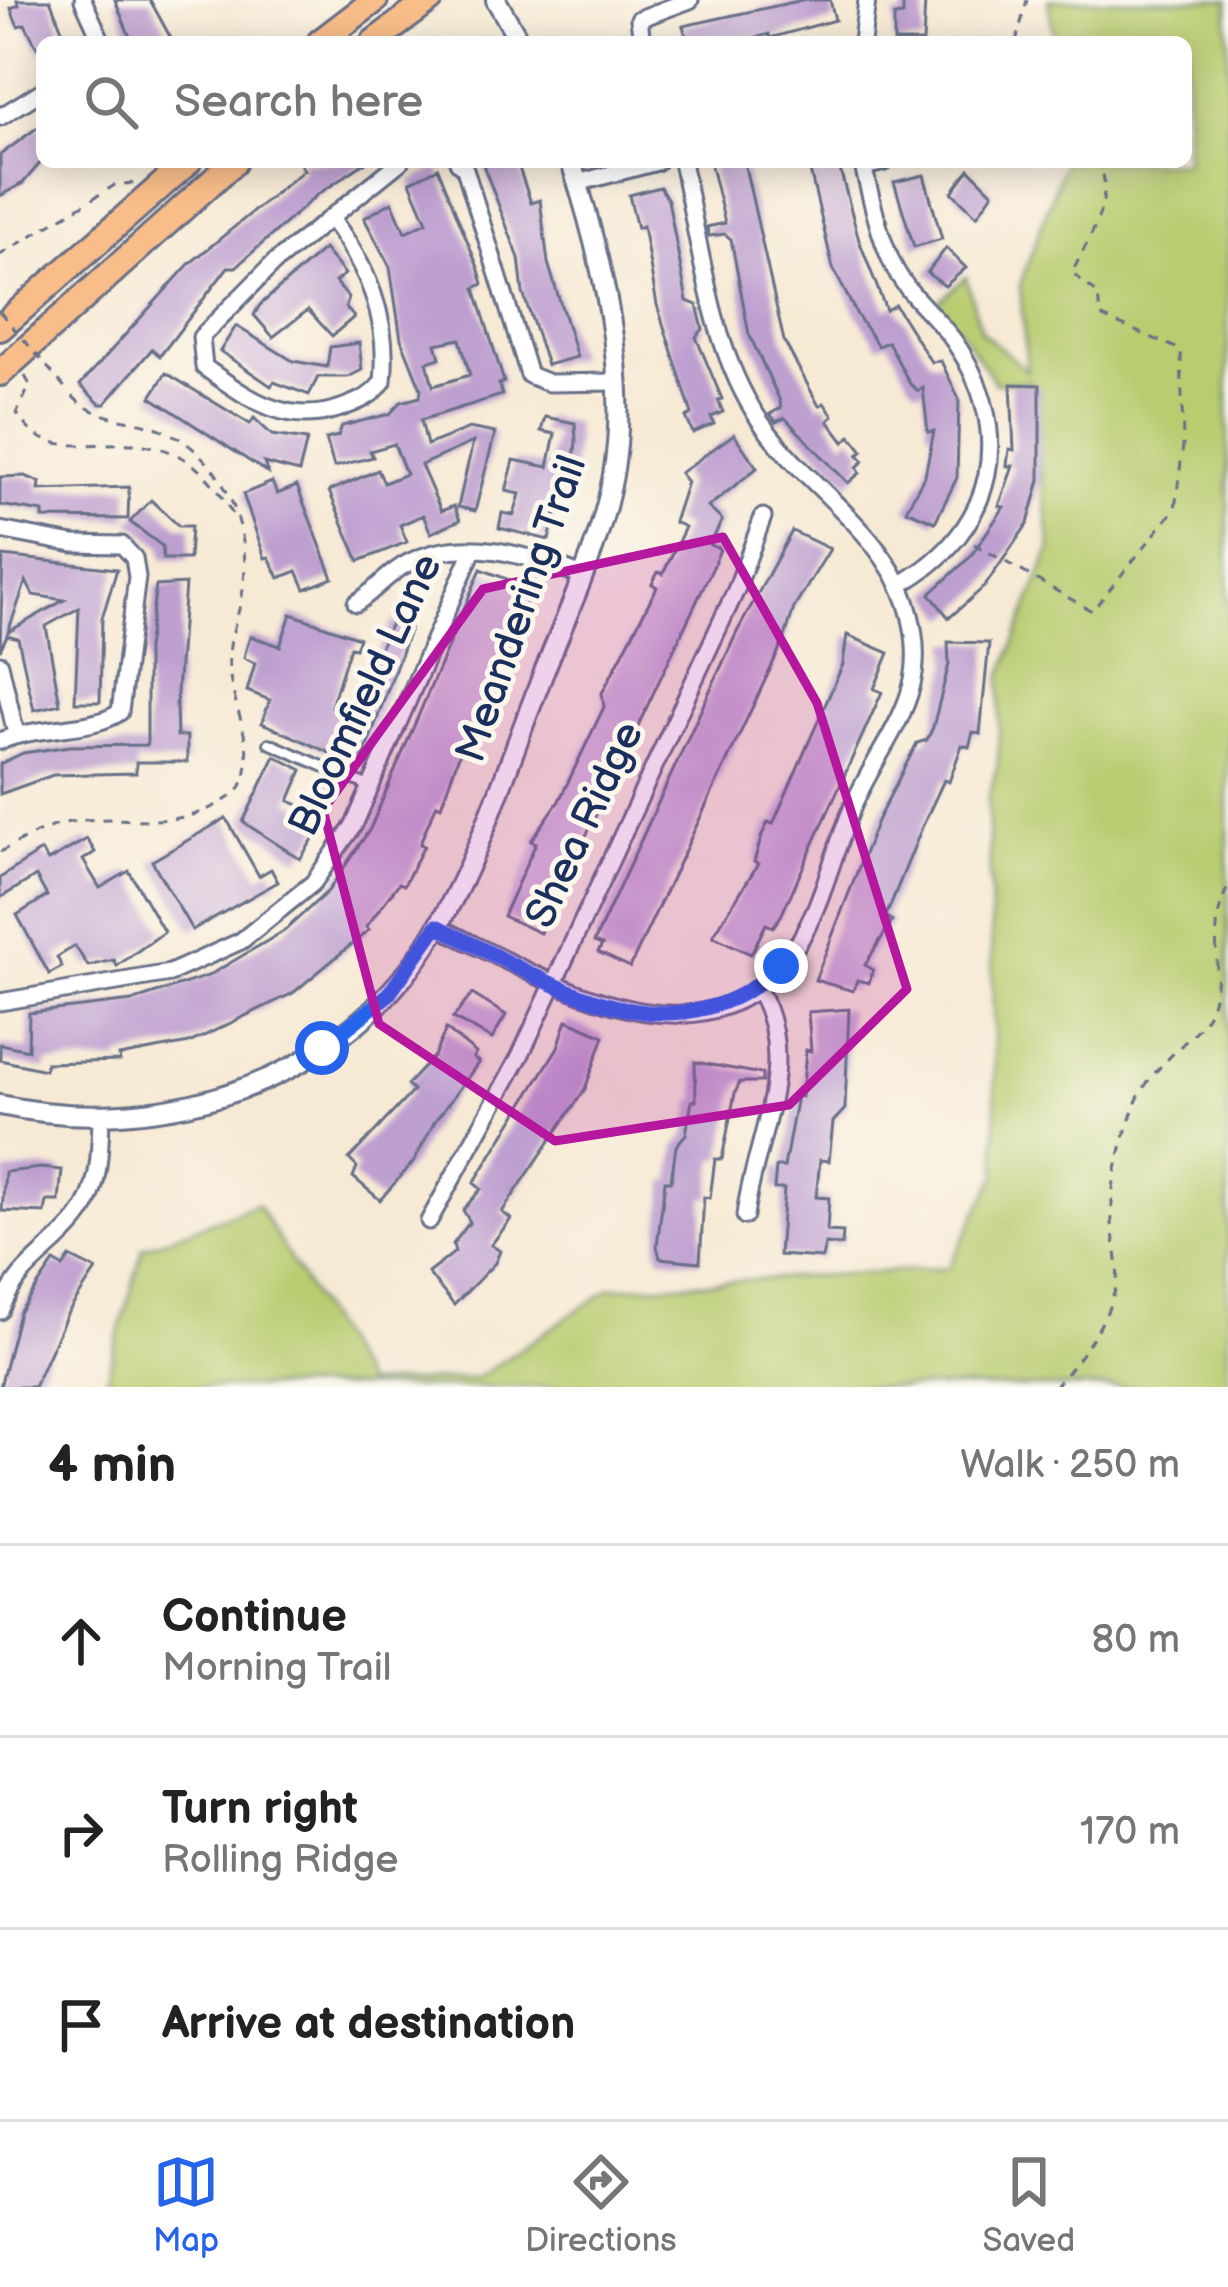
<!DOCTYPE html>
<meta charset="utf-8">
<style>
:root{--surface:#fff;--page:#f2f2f2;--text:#222;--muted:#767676;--line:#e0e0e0;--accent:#2563eb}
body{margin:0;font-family:"Balsamiq Sans",sans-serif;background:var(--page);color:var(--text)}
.stop{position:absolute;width:36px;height:36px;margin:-27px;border:9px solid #2563eb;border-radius:50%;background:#fff}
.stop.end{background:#2563eb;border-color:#fff;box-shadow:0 3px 12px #0008}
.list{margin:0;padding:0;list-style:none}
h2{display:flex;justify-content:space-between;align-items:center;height:156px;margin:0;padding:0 48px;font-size:51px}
h2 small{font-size:39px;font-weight:400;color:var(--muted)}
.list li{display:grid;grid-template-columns:78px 1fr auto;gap:36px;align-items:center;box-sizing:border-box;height:192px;padding:0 48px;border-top:3px solid var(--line)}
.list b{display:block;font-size:45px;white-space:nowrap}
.list p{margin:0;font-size:39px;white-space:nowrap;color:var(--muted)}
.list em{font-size:39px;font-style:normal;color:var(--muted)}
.icon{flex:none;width:66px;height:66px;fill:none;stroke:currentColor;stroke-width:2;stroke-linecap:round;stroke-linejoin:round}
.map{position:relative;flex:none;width:1228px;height:1387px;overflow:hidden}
.search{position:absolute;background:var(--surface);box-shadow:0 6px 30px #0003;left:36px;right:36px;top:36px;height:132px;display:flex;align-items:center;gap:30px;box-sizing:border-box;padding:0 42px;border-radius:18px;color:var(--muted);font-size:45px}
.sheet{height:732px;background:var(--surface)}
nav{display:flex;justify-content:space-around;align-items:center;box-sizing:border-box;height:168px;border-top:3px solid var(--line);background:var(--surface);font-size:33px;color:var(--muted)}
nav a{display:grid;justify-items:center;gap:6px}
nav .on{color:var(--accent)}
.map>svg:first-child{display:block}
.green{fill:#b8cc70;stroke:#6a7e67;stroke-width:3}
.building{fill:#bd9fd0;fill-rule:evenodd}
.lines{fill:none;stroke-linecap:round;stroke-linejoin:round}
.service-casing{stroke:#687088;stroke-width:14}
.minor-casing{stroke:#687088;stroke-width:21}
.tertiary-casing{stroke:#687088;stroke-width:24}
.primary-casing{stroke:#687088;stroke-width:30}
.path{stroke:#687088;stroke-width:3;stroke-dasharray:9 9;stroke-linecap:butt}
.service{stroke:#fff;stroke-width:8}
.minor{stroke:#fff;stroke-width:15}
.tertiary{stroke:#fff;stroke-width:18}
.primary{stroke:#f9bd89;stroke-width:24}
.path-bridge{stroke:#687088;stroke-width:3;stroke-dasharray:9 9;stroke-linecap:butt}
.route{stroke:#2563eb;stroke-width:15}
.marked{fill:#b5179e;fill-opacity:0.2;stroke:#b5179e;stroke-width:9;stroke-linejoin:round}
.labels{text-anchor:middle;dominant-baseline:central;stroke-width:10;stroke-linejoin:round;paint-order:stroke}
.street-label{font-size:42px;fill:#1b2f5e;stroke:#fbf7ec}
</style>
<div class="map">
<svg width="1228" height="1387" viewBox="0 0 1228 1387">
<rect width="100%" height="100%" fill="#fbf7ec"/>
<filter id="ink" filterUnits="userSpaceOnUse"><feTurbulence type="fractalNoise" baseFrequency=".00833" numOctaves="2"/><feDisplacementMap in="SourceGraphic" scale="24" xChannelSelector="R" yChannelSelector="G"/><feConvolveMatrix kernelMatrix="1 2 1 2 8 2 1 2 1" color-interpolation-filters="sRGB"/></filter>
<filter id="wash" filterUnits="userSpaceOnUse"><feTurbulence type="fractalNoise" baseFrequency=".004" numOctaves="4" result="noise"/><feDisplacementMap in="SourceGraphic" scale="48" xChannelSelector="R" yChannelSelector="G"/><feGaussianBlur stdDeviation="2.7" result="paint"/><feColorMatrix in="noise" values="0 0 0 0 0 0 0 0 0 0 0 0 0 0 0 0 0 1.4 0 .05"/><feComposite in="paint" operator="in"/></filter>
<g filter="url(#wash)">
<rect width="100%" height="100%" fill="#f7ead5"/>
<polygon class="green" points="1048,0 1228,0 1228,1387 104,1387 143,1248 257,1204 365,1384 477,1378 611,1288 948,1268 997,1175 988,800 998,763 1001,678 1051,548 1029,381 995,383 961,332 934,306 966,277 981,331 1027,371 1020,285 1064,162 1186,162 1186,42 1055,42"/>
<g id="blocks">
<g class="building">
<polygon points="17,0 50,0 67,42 42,42 42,57 25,24 18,26 14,17 11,8 19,5"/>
<polygon points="115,0 150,0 173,42 132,42"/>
<polygon points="803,0 830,0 835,20 770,38 769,34 740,42 688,42 683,26"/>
<polygon points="903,0 925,0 923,42 894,42 894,16 903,15"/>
<polygon points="42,124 42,161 23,183 0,196 0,155"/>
<polygon points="299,162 366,162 317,195 236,267 228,267 160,356 152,349 105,404 100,404 80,385 189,264 304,170"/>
<polygon points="482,162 517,162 531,203 540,200 548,263 577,357 547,365 523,293 519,258"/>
<polygon points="710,162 744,162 784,341 819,406 824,403 833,416 828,421 844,442 851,436 863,451 858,455 864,461 857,467 860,473 848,483 785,418 776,422 770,414 781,408 780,401 749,334 731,239 725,234 709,236 707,227 725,223"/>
<polygon points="808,162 838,162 859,240 886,310 895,305 931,362 941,361 959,399 957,478 935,522 906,510 925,475 934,431 928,432 923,388 918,391 910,384 888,342 878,346 857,315 833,268"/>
<path d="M438,168L479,270L483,284L475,288L504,382L499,384L502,395L421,420L427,445L469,428L495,433L475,511L458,507L473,442L421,465L441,511L454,506L460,520L431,533L423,515L400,525L407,542L359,561L329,491L378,470L384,483L406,474L394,444L370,451L373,457L334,467L326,439L338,436L342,426L390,414L401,402L420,397L421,389L401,339L390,267L364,218L392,202L405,232L427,222L410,182ZM460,339L470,375L433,386L427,362L440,358L436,344Z"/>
<polygon points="969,169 993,193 977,216 952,192"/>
<polygon points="924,175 942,239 914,247 894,182"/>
<polygon points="660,187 668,200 687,301 697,305 703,329 696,337 722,399 718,400 723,412 711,417 714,424 693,433 686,417 692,414 657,305 643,226 637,228 629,195"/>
<polygon points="946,248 966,268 945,286 927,273"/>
<polygon points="324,249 345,274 335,282 348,297 346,308 354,317 332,336 308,310 273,337 254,315 260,305"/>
<polygon points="236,326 293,361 327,367 330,347 359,343 362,370 348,377 318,377 309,395 274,382 271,386 220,351"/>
<polygon points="166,373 250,424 254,418 272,435 307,440 299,472 264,463 268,473 151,397"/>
<polygon points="1011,384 1040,385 1040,480 1028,523 985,586 949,618 930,594 970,557 1004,507 999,506 1013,466 1007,466 1009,449 1014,450"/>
<polygon points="545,417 575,423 576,442 571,481 563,485 549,540 499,528 502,513 514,515 520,494 506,491 514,460 548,467 555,434 541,431"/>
<polygon points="734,434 757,468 708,507 722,520 710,545 720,549 713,567 540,933 503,916 536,843 531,841 559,801 604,707 602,693 657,587 652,584 658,572 663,574 685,527 674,522 687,482 680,473"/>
<polygon points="25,476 40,482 39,490 129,487 128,519 43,518 43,512 0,505 0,477"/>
<polygon points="272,482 277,494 297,486 333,578 305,589 297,571 279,578 269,557 265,558 243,494"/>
<polygon points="151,500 179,526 191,526 189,559 163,559 162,546 130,522"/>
<polygon points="792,531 830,549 794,608 784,640 630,967 598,952 602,945 594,942 737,632"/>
<path d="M3,556L117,569L102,618L100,702H75L79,608L46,626L60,704L34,710L18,638L7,635L0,650ZM26,581L33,595L64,600L8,632Z"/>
<polygon points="481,569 530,588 521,622 509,649 505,647 475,728 471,725 465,738 441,806 437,804 427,826 420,844 424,846 404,885 399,883 366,927 369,930 293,993 189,1043 119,1056 120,1061 46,1063 45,1070 0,1060 0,1044 28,1050 29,1013 132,1001 208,976 284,931 328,891 370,829"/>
<polygon points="185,584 176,706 177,736 187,736 187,762 136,762 136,773 53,775 0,794 0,764 23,753 70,746 147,745 147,648 156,586"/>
<polygon points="291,614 359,638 355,648 350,647 331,707 349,715 392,621 410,628 360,766 262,723 270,700 247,691 255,663 244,658 245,653 250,636 280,646"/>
<polygon points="847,635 889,653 874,689 882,692 781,916 773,927 766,924 751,954 713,936 758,864 754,862 762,835 768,822 773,824 843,664"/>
<polygon points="948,642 989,643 980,734 973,732 969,747 962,745 949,782 944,780 923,825 886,916 892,921 865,965 873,970 869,983 857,980 853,991 815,980 877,821 917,743 927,740 933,727 949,664"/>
<polygon points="275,756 302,770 289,801 311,810 327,779 341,785 330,813 300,859 243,822"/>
<polygon points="226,818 259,876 271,869 278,882 192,930 152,861"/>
<polygon points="87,839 95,852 83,860 100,888 129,871 164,932 117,966 114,960 88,966 75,946 57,957 62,967 49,974 17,915 47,896 36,876 0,898 0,878 41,851 48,861"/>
<polygon points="472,994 506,1015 492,1039 453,1018"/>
<polygon points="849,1009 845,1109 833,1122 829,1161 820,1160 816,1197 829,1198 827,1231 843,1232 842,1245 825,1244 822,1258 779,1255 784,1189 774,1189 776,1167 784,1167 797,1096 802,1097 806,1050 811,1051 808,1012"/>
<polygon points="567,1020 604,1036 585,1089 502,1212 511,1219 491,1245 500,1251 495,1263 454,1305 428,1273 455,1252 453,1244 470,1222 463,1210 481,1189 474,1183 558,1047"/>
<polygon points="446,1029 476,1053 473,1058 479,1062 435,1121 414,1161 380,1200 353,1177 357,1167 349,1159 413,1091 407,1085 434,1056"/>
<polygon points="695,1062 762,1074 762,1082 740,1082 735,1093 722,1159 715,1159 710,1198 704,1197 700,1262 660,1258 657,1246 665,1181 671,1181 676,1146 686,1134 692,1101 696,1101"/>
<polygon points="41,1168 62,1170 59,1201 47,1201 45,1213 2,1211 5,1172"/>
<polygon points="70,1257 96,1270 67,1314 34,1387 0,1387 19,1313 54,1262 63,1267"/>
</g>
</g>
</g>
<g filter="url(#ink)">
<use href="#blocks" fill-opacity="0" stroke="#687088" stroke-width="3"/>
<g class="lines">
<g class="service-casing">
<polyline id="service" points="269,743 371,787"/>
</g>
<g class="minor-casing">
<g id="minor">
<polyline points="83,0 102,42"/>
<polyline points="642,42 639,19 690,0"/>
<polyline points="862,42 867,0"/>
<polyline points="0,117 42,91"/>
<polyline points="458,162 465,169 529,375 549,383 615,382"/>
<path d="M862,162C871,196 879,238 895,269C910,297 936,316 954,341C1016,431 997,531 899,585"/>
<polyline points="864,167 885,162"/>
<polyline points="577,183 657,162"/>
<path d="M331,218C367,266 390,319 383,381C373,396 360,401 344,407C287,428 249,399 204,367L201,337L274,263L400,162"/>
<path d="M0,530L73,544L122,545L134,558L137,577L120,712C92,732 37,725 0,741"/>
<path d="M356,603C375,591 388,573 408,563C464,534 526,555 580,575"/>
<polyline points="0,664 16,734"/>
<path d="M437,926C542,977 706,1084 795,948C824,904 834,846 857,797C891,726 934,690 907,604C883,530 803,484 760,421C710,348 701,246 682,162"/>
<polyline points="0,1002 170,973 241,941 313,883 354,825 473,550"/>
<path d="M745,1216C754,1139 802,1062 757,988"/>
<polyline points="429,1221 520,1056 736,590 763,517"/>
<path d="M0,1311C20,1262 49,1255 78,1218C100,1191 100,1151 101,1117"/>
</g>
</g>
<g class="tertiary-casing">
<g id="tertiary">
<polyline points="496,0 520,42"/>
<path d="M0,1105C154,1138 327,1088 420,955C473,877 500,785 534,698C560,627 600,550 613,475C631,376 601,256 571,162"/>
</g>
</g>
<g class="primary-casing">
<g id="primary">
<polyline points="320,42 375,0"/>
<polyline points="374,42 430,0"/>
<polyline points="0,328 188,162"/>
<polyline points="0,373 234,162"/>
</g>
</g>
<g class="path">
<polyline points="1016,42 1027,0"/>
<polyline points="0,255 115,185 134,183"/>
<path d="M25,376L30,385L17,413C60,492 162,382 233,515"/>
<path d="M974,544L1092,611L1175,509L1183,446L1181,350L1100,316L1098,294L1072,273C1088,239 1116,199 1099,162"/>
<path d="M0,852C24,839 49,824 77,821C137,813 180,836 238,791C262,754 231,707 229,667C227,641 238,620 242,595C255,529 222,452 158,428C123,416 92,421 68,391"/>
<path d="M1054,1387C1080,1359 1107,1323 1116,1286C1121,1264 1113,1244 1112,1222C1110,1181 1121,1143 1135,1105C1149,1067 1197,1038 1209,1012C1227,971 1205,931 1228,887"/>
</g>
<use href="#service" class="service"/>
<use href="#minor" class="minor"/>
<use href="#tertiary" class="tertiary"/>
<use href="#primary" class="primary"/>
<polyline class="path-bridge" points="0,312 68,391"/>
</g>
</g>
<g class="lines" filter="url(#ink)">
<path class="route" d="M322,1048L389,994L437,926C549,981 669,1068 781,966"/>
</g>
<path class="marked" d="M723,537L817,703L907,989L789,1105L555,1141L379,1024L323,810L483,589Z"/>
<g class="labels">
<g class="street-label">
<text transform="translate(522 609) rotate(-71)">Meandering Trail</text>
<text transform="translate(366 695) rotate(-65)">Bloomfield Lane</text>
<text transform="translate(585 825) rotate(-65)">Shea Ridge</text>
</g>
</g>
</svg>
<div class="stop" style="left:322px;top:1048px"></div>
<div class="stop end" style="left:781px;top:966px"></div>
<div class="search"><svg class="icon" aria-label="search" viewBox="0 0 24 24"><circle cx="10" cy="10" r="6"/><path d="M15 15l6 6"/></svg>Search here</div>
</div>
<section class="sheet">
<h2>4 min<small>Walk · 250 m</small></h2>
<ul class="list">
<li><svg class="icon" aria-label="ahead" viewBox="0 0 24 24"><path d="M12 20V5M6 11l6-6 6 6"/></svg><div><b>Continue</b><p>Morning Trail</p></div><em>80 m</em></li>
<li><svg class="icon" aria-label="right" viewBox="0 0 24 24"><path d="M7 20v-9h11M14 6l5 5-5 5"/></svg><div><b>Turn right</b><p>Rolling Ridge</p></div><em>170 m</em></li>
<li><svg class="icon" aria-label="arrive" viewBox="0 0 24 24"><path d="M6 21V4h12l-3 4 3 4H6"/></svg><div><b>Arrive at destination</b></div></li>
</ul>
</section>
<nav>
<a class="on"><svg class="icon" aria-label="map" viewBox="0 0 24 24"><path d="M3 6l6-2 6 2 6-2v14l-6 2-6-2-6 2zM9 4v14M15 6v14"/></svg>Map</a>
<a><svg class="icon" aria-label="directions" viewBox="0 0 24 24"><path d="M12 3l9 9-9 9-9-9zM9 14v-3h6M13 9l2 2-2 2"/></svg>Directions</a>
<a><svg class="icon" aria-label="saved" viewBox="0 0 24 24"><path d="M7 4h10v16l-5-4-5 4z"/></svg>Saved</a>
</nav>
